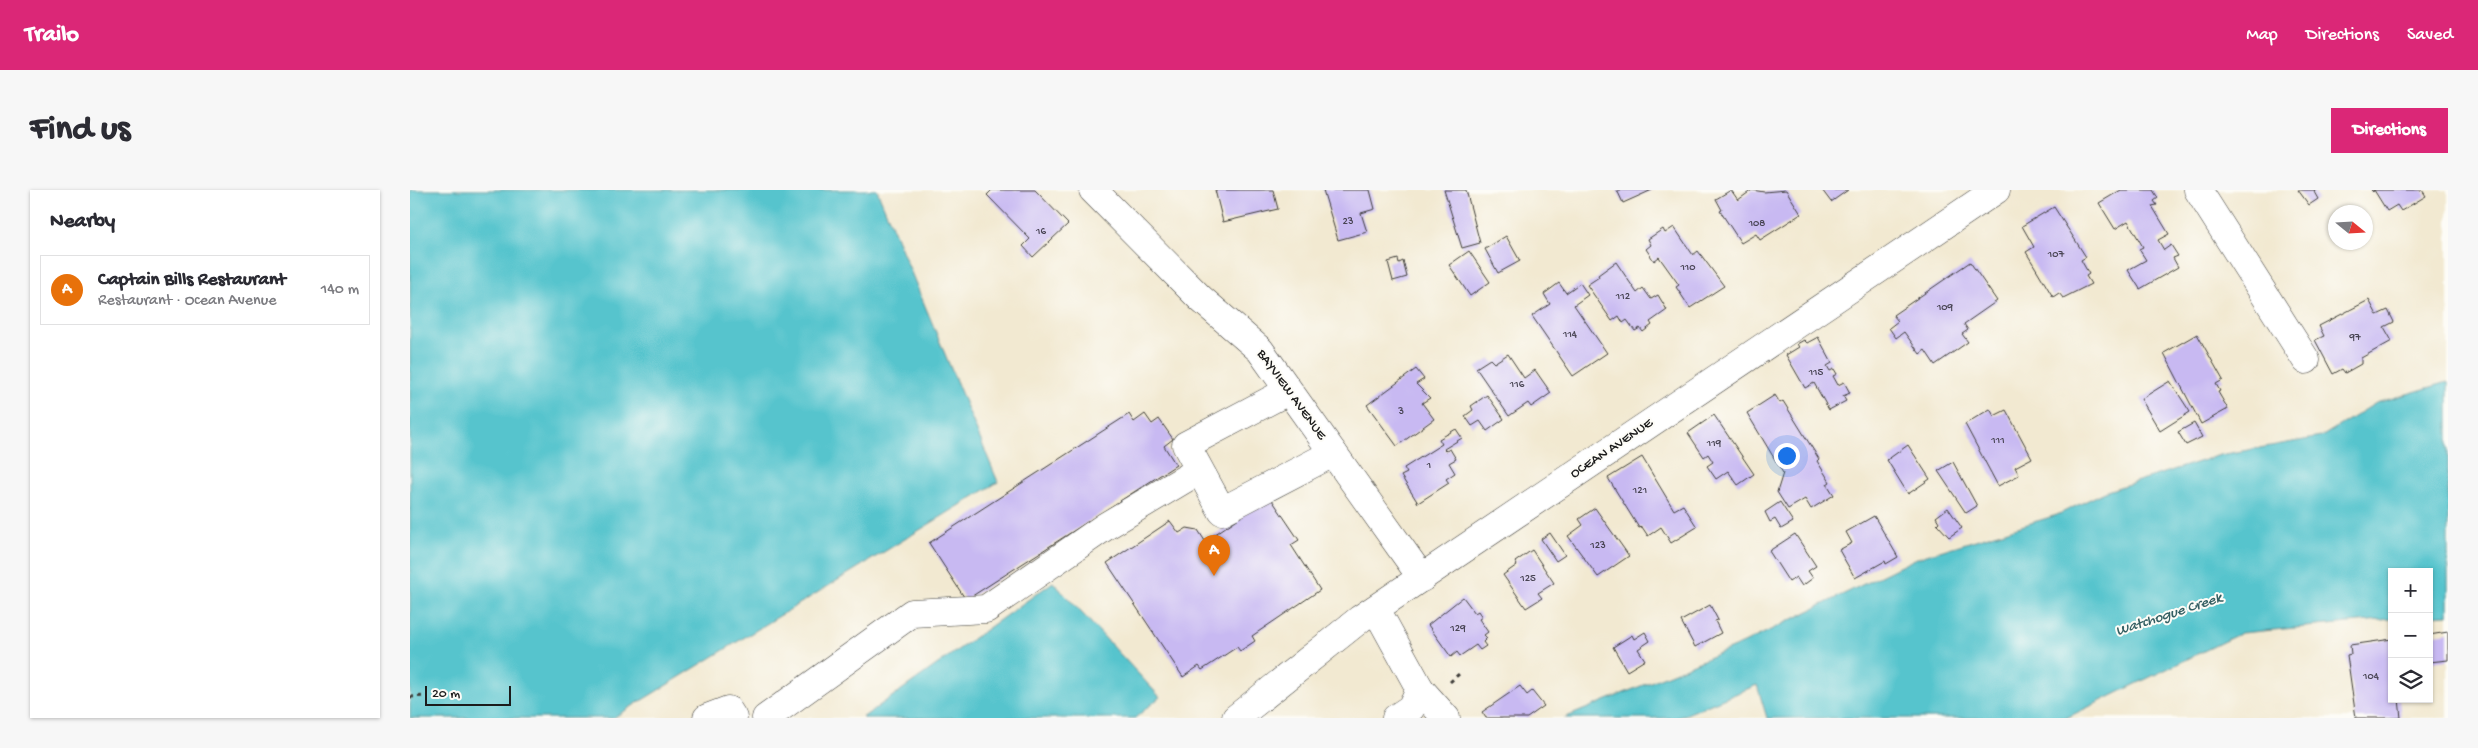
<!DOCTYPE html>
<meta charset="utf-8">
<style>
:root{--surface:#fff;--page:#f7f7f7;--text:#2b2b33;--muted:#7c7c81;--line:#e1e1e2;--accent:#db2777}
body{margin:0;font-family:"Gochi Hand",sans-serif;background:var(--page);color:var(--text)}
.controls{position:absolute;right:15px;bottom:15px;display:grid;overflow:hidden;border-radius:0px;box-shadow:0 1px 4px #0004}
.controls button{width:45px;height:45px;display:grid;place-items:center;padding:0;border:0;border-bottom:1px solid var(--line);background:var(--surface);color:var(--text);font:25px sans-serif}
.compass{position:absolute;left:1918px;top:15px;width:45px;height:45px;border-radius:50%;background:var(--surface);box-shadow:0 1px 4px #0004;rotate:108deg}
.scale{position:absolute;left:15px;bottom:12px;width:86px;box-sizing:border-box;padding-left:5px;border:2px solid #1c1c1c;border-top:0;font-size:14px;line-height:18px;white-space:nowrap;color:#1c1c1c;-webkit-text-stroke:4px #fdfcf7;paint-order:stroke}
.you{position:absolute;left:1376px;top:265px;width:18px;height:18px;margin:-12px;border:4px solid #fff;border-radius:50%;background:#1a73e8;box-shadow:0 0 0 8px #1a73e833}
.badge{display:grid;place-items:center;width:32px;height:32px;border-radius:50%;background:var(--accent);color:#fff;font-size:16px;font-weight:700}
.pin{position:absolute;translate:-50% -41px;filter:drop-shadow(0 1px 2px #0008)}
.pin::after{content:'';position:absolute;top:26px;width:18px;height:15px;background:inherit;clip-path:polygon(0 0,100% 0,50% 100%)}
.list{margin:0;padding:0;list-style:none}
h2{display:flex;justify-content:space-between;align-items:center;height:65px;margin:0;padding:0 20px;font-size:21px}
h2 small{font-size:16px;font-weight:400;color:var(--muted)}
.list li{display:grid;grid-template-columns:32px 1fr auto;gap:15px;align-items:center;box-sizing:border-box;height:70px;margin:0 10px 10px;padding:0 10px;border:1px solid var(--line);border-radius:0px}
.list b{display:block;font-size:19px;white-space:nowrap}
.list p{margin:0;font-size:16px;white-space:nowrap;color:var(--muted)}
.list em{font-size:16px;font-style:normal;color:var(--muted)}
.icon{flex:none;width:28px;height:28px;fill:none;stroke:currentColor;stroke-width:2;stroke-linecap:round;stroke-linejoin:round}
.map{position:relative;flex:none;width:2038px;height:528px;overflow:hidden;border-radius:0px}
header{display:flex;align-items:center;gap:30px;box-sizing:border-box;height:70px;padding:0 25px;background:var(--accent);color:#fff}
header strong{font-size:24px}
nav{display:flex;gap:28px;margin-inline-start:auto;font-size:18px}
.intro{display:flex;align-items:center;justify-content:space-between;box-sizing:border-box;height:120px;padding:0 30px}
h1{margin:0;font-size:35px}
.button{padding:12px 22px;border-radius:0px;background:var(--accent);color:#fff;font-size:18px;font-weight:700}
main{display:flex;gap:30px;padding:0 30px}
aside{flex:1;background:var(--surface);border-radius:0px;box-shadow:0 1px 4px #0004}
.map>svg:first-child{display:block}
.water{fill:#57c4cd;stroke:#3a7074}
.building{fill:#c8b9f2}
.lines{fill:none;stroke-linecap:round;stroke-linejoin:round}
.minor-casing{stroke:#3c3b37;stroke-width:29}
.path{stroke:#3c3b37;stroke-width:3;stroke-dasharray:4 4;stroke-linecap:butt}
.minor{stroke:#fff;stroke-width:28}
.labels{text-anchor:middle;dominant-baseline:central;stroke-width:4;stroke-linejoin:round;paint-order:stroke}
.number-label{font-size:11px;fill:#474352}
.street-label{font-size:14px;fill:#1c1c1c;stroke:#fdfcf7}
.water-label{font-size:15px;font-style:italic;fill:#345f63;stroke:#fdfcf7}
</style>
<header>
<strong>Trailo</strong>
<nav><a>Map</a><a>Directions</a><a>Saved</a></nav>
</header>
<div class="intro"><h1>Find us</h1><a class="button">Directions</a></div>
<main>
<aside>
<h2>Nearby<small></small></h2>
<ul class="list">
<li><span class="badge" style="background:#e8710a">A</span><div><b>Captain Bills Restaurant</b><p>Restaurant · Ocean Avenue</p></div><em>140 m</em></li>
</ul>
</aside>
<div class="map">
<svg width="2038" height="528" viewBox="0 0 2038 528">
<rect width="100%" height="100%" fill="#fdfcf7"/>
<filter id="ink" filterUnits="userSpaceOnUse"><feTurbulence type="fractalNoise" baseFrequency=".02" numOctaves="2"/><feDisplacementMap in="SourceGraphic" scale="10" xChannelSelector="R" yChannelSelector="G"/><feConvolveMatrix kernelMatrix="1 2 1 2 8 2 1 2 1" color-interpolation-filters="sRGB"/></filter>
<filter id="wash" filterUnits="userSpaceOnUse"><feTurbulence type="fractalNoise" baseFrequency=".0096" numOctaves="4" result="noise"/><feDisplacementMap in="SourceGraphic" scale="20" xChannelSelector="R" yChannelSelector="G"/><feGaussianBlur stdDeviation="1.12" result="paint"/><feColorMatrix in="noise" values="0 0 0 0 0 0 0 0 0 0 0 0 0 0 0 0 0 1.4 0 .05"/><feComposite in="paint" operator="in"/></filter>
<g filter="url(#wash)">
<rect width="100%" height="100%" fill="#f2e9d1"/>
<g class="water">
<polygon points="0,0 467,0 588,292 203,528 0,528"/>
<polygon points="2038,192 2038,425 2019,426 2019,382 1982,382 1982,429 1831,443 1656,528 1357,528 1347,495 1267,528 1154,528 1334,453 1507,368 1647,325 1697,301 1810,265 1911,247 1966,213"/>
<polygon points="643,392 750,507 725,528 452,528"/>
</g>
<g id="blocks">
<g class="building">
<polygon points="582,0 625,0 658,34 623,67 613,56 620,49 577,5"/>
<polygon points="805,0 863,0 868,19 813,32"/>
<polygon points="913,0 960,0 965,19 951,23 957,42 928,50"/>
<polygon points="1034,0 1056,0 1070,53 1052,58"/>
<polygon points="1207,0 1242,0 1213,13"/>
<polygon points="1321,0 1328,10 1342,0 1354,2 1376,0 1391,24 1350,50 1346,44 1331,53 1310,21 1312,20 1306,9"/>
<polygon points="1412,0 1438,0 1421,12"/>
<polygon points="1711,0 1743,0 1748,8 1744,11 1747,15 1742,16 1759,44 1748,50 1754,60 1761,55 1768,66 1763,68 1768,77 1730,99 1718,80 1736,70 1729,59 1733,57 1718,31 1705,39 1689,13"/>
<polygon points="1888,0 1906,0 1904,2 1908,9 1899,15"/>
<polygon points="1961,0 2012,0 2016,6 1991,21 1987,15 1977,21 1964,0 1963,2"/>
<polygon points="1644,17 1676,67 1671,70 1679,84 1676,86 1681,94 1653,108 1649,103 1643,107 1616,62 1624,57 1612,36"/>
<polygon points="1264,37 1283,65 1288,61 1314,96 1280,118 1266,97 1269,95 1249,67 1244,71 1236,59 1241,55 1238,49 1253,39 1255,43"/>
<polygon points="1096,46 1110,71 1088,83 1075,59"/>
<polygon points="1059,61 1080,92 1060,106 1039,75"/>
<polygon points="988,69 989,73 993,71 997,87 983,91 978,72"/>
<polygon points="1206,72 1227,103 1233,98 1241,109 1248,105 1257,120 1240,132 1242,135 1233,142 1230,138 1225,141 1217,130 1213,133 1209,126 1202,131 1177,95 1189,87 1188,85"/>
<polygon points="1560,72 1587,111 1554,134 1558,140 1552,144 1558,152 1525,175 1515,160 1510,164 1494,142 1486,148 1479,138 1488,131 1483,125"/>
<polygon points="1149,93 1156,103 1170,93 1178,105 1164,115 1197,163 1163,186 1122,126 1140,114 1134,104"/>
<polygon points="1959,110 1967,125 1978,120 1984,132 1974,137 1982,151 1951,168 1951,174 1935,183 1932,179 1923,184 1905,150 1914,146 1909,136"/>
<polygon points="1787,144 1813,190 1806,194 1810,201 1808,202 1818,219 1791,234 1754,163"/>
<polygon points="1408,147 1422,173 1417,176 1420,181 1424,179 1427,184 1423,186 1428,195 1434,192 1440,203 1433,206 1436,211 1419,220 1404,193 1395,198 1376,165 1389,157 1387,154 1394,150 1397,153"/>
<polygon points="1098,164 1114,188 1125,180 1141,203 1121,217 1118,213 1099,226 1066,178 1080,169 1084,173"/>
<polygon points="1006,179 1014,189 1006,194 1020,208 1012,213 1024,229 987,256 957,215"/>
<polygon points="1760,191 1780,222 1750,241 1731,209"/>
<polygon points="1077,205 1094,229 1077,241 1070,231 1062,236 1055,226 1063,220 1061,216"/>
<polygon points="1365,205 1370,213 1373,211 1409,269 1407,271 1420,292 1417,294 1424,305 1401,319 1395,309 1378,319 1367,302 1373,283 1337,223"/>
<polygon points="1580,219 1584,226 1596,220 1622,268 1605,277 1609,285 1588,296 1555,234"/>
<polygon points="719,224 724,232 735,224 742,234 749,229 763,249 754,256 766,275 556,410 519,353"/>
<polygon points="1304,225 1344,284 1328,295 1318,281 1306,289 1297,276 1303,272 1298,264 1294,267 1278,243"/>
<polygon points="1784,233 1792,247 1776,255 1768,242"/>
<polygon points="1046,239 1052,248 1034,259 1036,261 1040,259 1046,269 1039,273 1045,283 1036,289 1039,293 1008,313 991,286 997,283 994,278 1032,254 1029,249"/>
<polygon points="1498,255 1520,289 1498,304 1477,270"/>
<polygon points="1232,267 1264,320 1273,315 1287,337 1261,353 1251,337 1238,346 1232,337 1229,338 1198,288"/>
<polygon points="1543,272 1567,316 1556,323 1528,281"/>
<polygon points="860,307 889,350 881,355 910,400 842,446 845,451 830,461 827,457 792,480 789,476 773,487 697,373 760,331 769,343 777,338 788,340 795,351"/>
<polygon points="1370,312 1383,332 1371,339 1365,329 1360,332 1355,322"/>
<polygon points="1185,318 1219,366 1188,387 1158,346 1173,335 1169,329"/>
<polygon points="1538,318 1552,338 1539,347 1527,334 1529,332 1526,327"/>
<polygon points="1464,326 1488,367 1476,374 1475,371 1445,388 1429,360 1442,353 1436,342"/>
<polygon points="1140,343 1155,365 1146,371 1131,349"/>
<polygon points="1385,344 1406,376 1398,381 1403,388 1392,396 1386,387 1379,392 1359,361"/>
<polygon points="1122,360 1144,393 1128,403 1132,408 1116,418 1093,385 1107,375 1105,372"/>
<polygon points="1053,407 1065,423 1068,421 1072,427 1069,429 1078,442 1074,445 1077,448 1073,452 1076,456 1070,460 1066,455 1050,466 1047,462 1041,467 1018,435"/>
<polygon points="1300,415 1308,430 1305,431 1311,443 1285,457 1271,431"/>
<polygon points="1235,442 1240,451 1228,459 1235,470 1217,481 1203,457 1222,445 1224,449"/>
<polygon points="2038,442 2038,470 2019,472 2019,445"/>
<polygon points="1982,449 1982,509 1989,509 1991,528 1946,528 1937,465 1941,464 1940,455"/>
<polygon points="1110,496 1117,505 1122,501 1134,516 1117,528 1076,528 1072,522"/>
</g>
</g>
</g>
<g filter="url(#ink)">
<use href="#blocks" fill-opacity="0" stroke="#3c3b37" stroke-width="1"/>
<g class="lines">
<g class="minor-casing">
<g id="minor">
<polyline points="683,0 790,108 850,160 1012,388"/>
<polyline points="1788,0 1896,170"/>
<polyline points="878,201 776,255 812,321 923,263"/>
<polyline points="966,419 1010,499 1001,518 986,528"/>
<polyline points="1010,499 1036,528"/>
<polyline points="297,528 318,520 323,528"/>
<polyline points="356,528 502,423 576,419 696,336 788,281"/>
<polyline points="826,528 950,429 1586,0"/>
</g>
</g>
<g class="path">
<polyline points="1040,492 1049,484"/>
<polyline points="0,507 16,506"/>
</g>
<use href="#minor" class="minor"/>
</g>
</g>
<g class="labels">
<g class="number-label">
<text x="938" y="32">23</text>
<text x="1347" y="34">108</text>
<text x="631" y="42">16</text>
<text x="1646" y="65">107</text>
<text x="1278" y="78">110</text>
<text x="1213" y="107">112</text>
<text x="1535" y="118">109</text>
<text x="1160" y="145">114</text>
<text x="1945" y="148">97</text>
<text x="1406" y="183">115</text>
<text x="1107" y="195">116</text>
<text x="991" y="222">3</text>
<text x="1588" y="251">111</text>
<text x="1304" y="254">119</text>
<text x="1019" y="276">1</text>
<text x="1230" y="301">121</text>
<text x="1188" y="356">123</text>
<text x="1118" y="389">125</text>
<text x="1048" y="439">129</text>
<text x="1961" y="487">104</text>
</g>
<g class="street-label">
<text transform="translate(881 205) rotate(54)">BAYVIEW AVENUE</text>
<text transform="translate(1202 259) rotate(-34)">OCEAN AVENUE</text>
</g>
<g class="water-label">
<text transform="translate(1759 425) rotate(-18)">Watchogue Creek</text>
</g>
</g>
</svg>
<div class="controls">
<button>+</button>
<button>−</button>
<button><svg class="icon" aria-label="layers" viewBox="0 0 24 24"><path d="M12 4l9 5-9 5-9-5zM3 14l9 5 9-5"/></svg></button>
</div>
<svg class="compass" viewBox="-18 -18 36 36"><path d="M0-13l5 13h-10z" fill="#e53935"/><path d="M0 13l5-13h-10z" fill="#7c7c81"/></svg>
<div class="scale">20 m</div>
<div class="you"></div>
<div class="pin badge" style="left:804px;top:386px;background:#e8710a">A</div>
</div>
</main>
